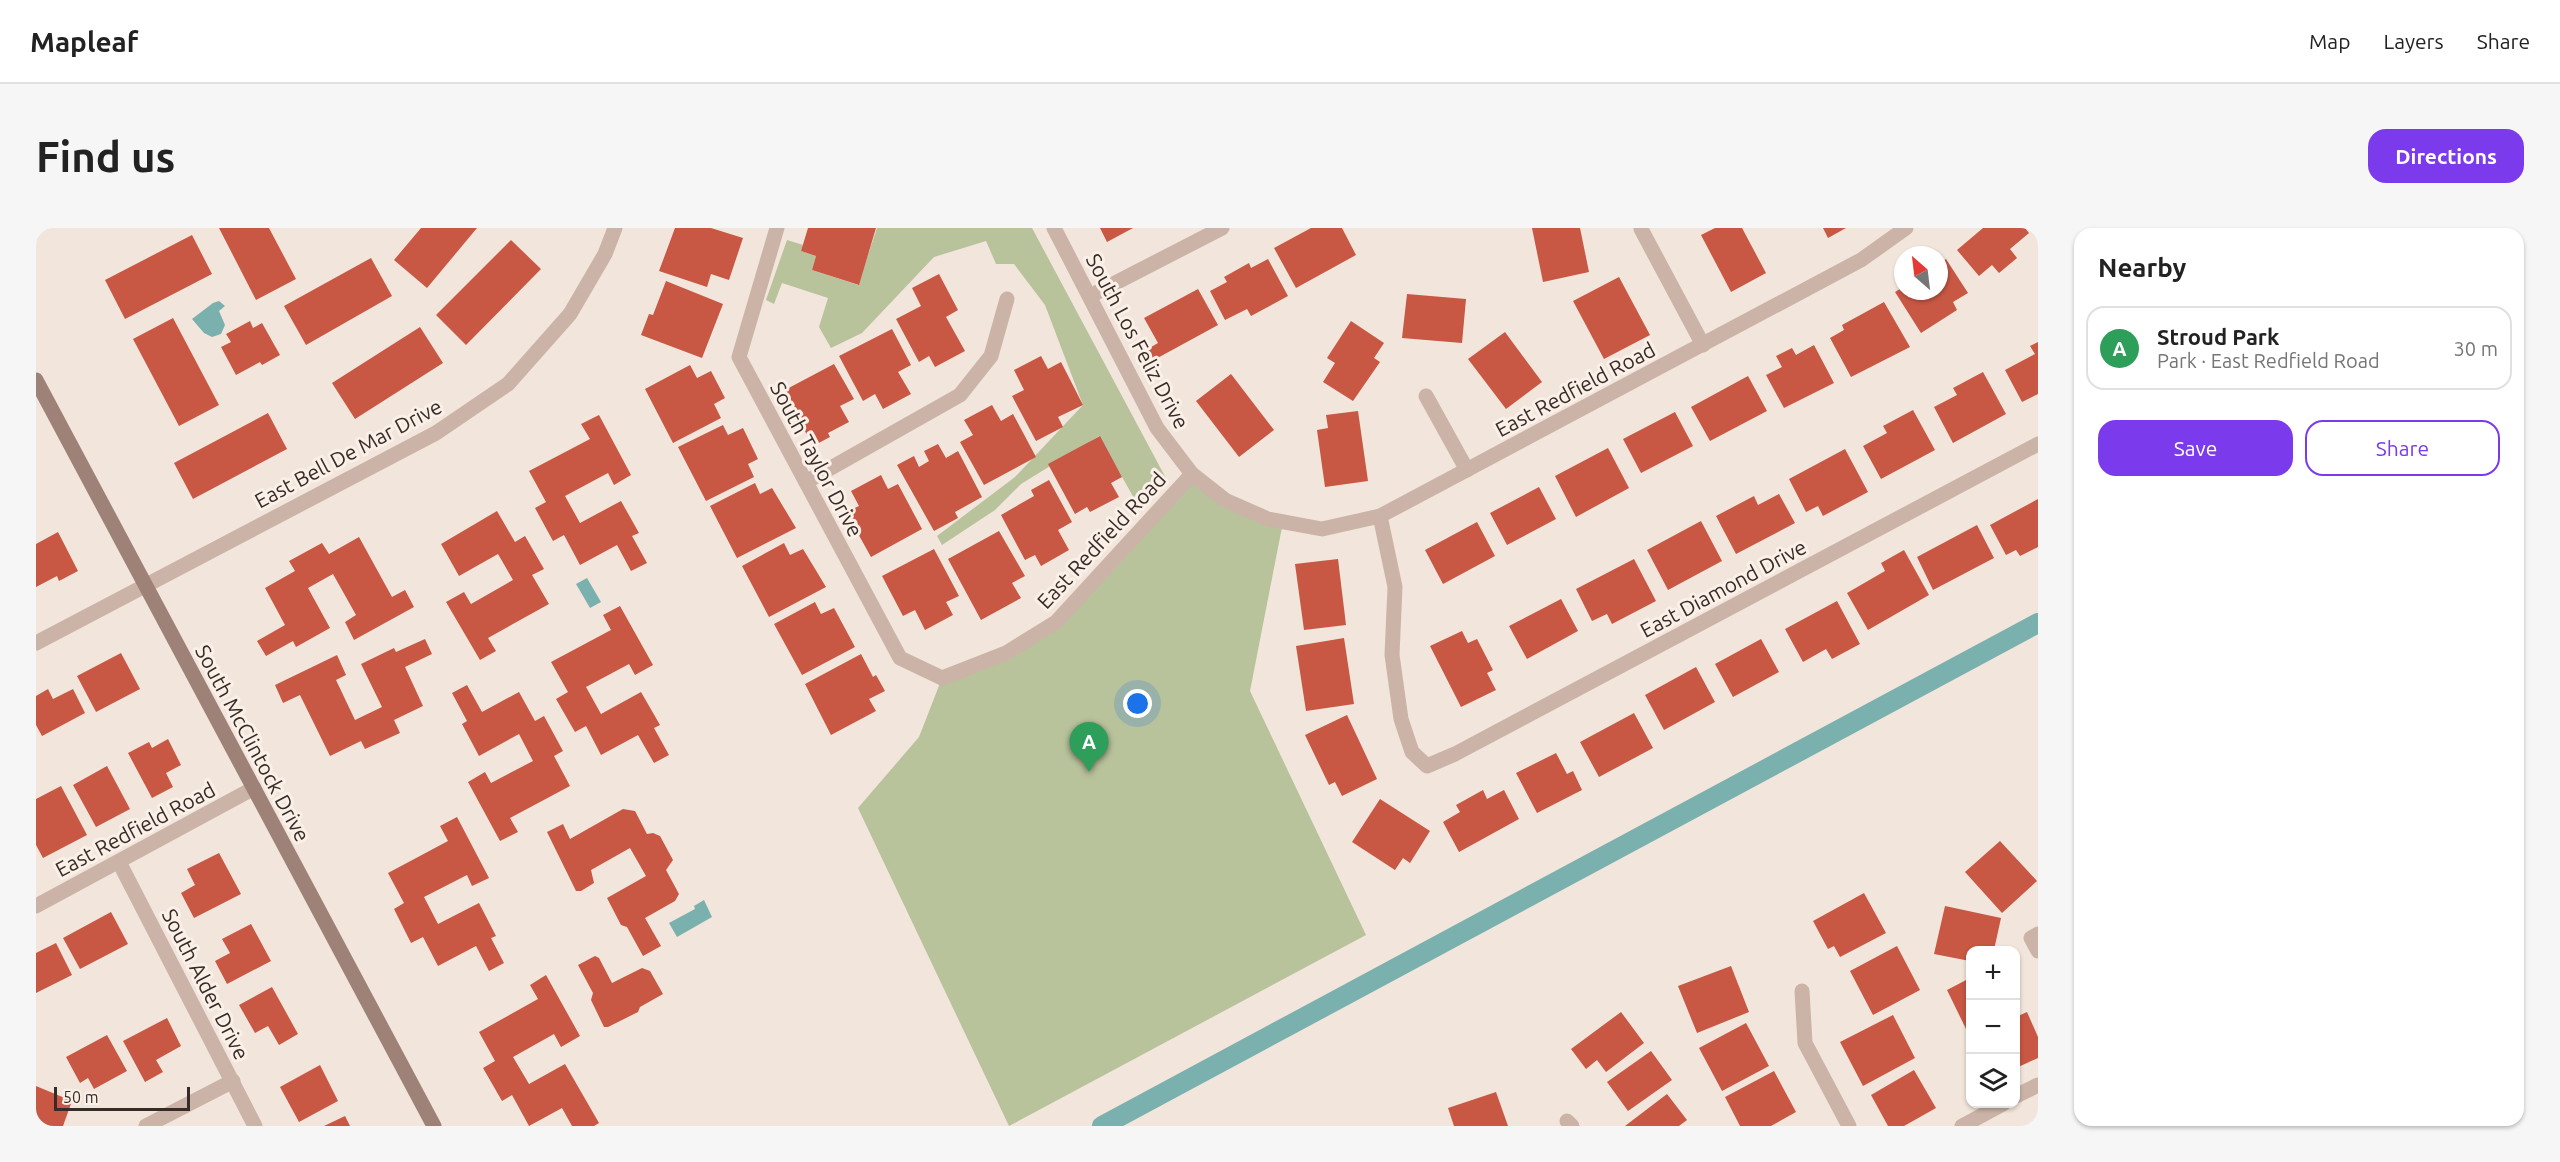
<!DOCTYPE html>
<meta charset="utf-8">
<style>
:root{--surface:#fff;--page:#f6f6f6;--text:#222;--muted:#767676;--line:#e0e0e0;--accent:#7c3aed}
body{margin:0;font-family:Ubuntu,sans-serif;background:var(--page);color:var(--text)}
.controls{position:absolute;right:18px;bottom:18px;display:grid;overflow:hidden;border-radius:12px;box-shadow:0 2px 4px #0004}
.controls button{width:54px;height:54px;display:grid;place-items:center;padding:0;border:0;border-bottom:2px solid var(--line);background:var(--surface);color:var(--text);font:30px sans-serif}
.compass{position:absolute;left:1858px;top:18px;width:54px;height:54px;border-radius:50%;background:var(--surface);box-shadow:0 2px 4px #0004;rotate:332deg}
.scale{position:absolute;left:18px;bottom:15px;width:136px;box-sizing:border-box;padding-left:6px;border:3px solid #372b28;border-top:0;font-size:16px;line-height:21px;white-space:nowrap;color:#372b28;-webkit-text-stroke:4px #faf0e8;paint-order:stroke}
.you{position:absolute;left:1102px;top:476px;width:21px;height:21px;margin:-15px;border:4px solid #fff;border-radius:50%;background:#1a73e8;box-shadow:0 0 0 9px #1a73e833}
.badge{display:grid;place-items:center;width:39px;height:39px;border-radius:50%;background:var(--accent);color:#fff;font-size:20px;font-weight:700}
.pin{position:absolute;translate:-50% -50px;filter:drop-shadow(0 2px 3px #0008)}
.pin::after{content:'';position:absolute;top:32px;width:21px;height:18px;background:inherit;clip-path:polygon(0 0,100% 0,50% 100%)}
.list{margin:0;padding:0;list-style:none}
h2{display:flex;justify-content:space-between;align-items:center;height:78px;margin:0;padding:0 24px;font-size:26px}
h2 small{font-size:20px;font-weight:400;color:var(--muted)}
.list li{display:grid;grid-template-columns:39px 1fr auto;gap:18px;align-items:center;box-sizing:border-box;height:84px;margin:0 12px 12px;padding:0 12px;border:2px solid var(--line);border-radius:18px}
.list b{display:block;font-size:22px;white-space:nowrap}
.list p{margin:0;font-size:20px;white-space:nowrap;color:var(--muted)}
.list em{font-size:20px;font-style:normal;color:var(--muted)}
.actions{display:flex;gap:12px;padding:18px 24px}
.actions a{flex:1;padding:14px 0;border:2px solid var(--accent);border-radius:18px;text-align:center;font-size:21px;color:var(--accent)}
.actions .main{background:var(--accent);color:#fff}
.icon{flex:none;width:33px;height:33px;fill:none;stroke:currentColor;stroke-width:2;stroke-linecap:round;stroke-linejoin:round}
.map{position:relative;flex:none;width:2002px;height:898px;overflow:hidden;border-radius:18px}
header{display:flex;align-items:center;gap:36px;box-sizing:border-box;height:84px;padding:0 30px;background:var(--surface);border-bottom:2px solid var(--line)}
header strong{font-size:28px}
nav{display:flex;gap:33px;margin-inline-start:auto;font-size:21px}
.intro{display:flex;align-items:center;justify-content:space-between;box-sizing:border-box;height:144px;padding:0 36px}
h1{margin:0;font-size:42px}
.button{padding:15px 27px;border-radius:18px;background:var(--accent);color:#fff;font-size:21px;font-weight:700}
main{display:flex;gap:36px;padding:0 36px}
aside{flex:1;background:var(--surface);border-radius:18px;box-shadow:0 2px 4px #0004}
.map>svg:first-child{display:block}
.green{fill:#b8c29b}
.water{fill:#7ab0ad}
.lines{fill:none;stroke-linecap:round;stroke-linejoin:round}
.canal{stroke:#7ab0ad;stroke-width:20}
.building{fill:#c85744}
.street{stroke:#cbb4a7;stroke-width:15}
.secondary{stroke:#9e8278;stroke-width:15}
.labels{text-anchor:middle;dominant-baseline:central;stroke-width:6;stroke-linejoin:round;paint-order:stroke}
.street-label{font-size:21px;fill:#372b28;stroke:#faf0e8}
</style>
<header>
<strong>Mapleaf</strong>
<nav><a>Map</a><a>Layers</a><a>Share</a></nav>
</header>
<div class="intro"><h1>Find us</h1><a class="button">Directions</a></div>
<main>
<div class="map">
<svg width="2002" height="898" viewBox="0 0 2002 898">
<rect width="100%" height="100%" fill="#f2e5db"/>
<g class="green">
<polygon points="841,0 996,0 1132,254 1103,279 1063,208 985,256 959,282 906,317 901,308 979,249 1047,177 1009,77 978,36 960,36 950,13 898,29 826,105 795,120 783,99 792,70 746,55 738,76 730,72 751,12 767,17 765,23 780,28 776,42 822,57"/>
<polygon points="1156,246 1189,272 1247,294 1214,463 1330,707 973,898 822,580 883,509 906,450 1019,394"/>
</g>
<g class="water">
<polygon points="183,73 189,78 183,83 189,97 185,106 176,109 168,105 156,91 177,75"/>
<polygon points="551,350 565,374 554,380 540,356"/>
<polygon points="668,672 676,689 641,709 633,695 659,681 658,678"/>
</g>
<g class="lines">
<polyline class="canal" points="1066,898 2002,395"/>
</g>
<g class="building">
<polygon points="183,0 233,0 260,51 220,72"/>
<polygon points="385,0 441,0 391,60 358,32"/>
<polygon points="639,0 675,0 707,10 693,52 675,46 671,59 623,43"/>
<polygon points="772,0 840,0 823,57 776,42 780,28 765,23"/>
<polygon points="1064,0 1097,0 1071,14"/>
<polygon points="1275,0 1306,0 1320,27 1260,60 1238,20"/>
<polygon points="1496,0 1544,0 1553,44 1507,54"/>
<polygon points="1679,0 1706,0 1730,45 1695,64 1665,7"/>
<polygon points="1787,0 1810,0 1792,10"/>
<polygon points="1947,0 1989,0 1993,5 1974,21 1981,30 1963,45 1956,37 1943,48 1921,22"/>
<polygon points="156,7 176,46 89,91 69,52"/>
<polygon points="475,12 505,41 430,117 400,87"/>
<polygon points="335,30 356,68 270,117 248,78"/>
<polygon points="1232,31 1252,68 1215,88 1211,81 1189,92 1174,63 1191,54 1188,49 1213,35 1215,40"/>
<polygon points="1910,31 1932,65 1917,74 1921,82 1885,105 1859,64 1867,59 1867,63 1903,63 1903,36"/>
<polygon points="903,46 922,82 910,89 929,123 899,139 893,128 883,134 860,91 885,78 876,60"/>
<polygon points="1583,49 1614,107 1568,131 1537,73"/>
<polygon points="630,53 687,76 666,130 605,107 613,86 617,87"/>
<polygon points="1162,61 1182,97 1116,133 1110,122 1122,115 1108,90"/>
<polygon points="1371,66 1430,71 1426,115 1366,110"/>
<polygon points="1848,74 1874,119 1815,149 1794,110 1808,102 1806,97"/>
<polygon points="137,90 183,177 143,198 97,111"/>
<polygon points="214,93 217,100 226,95 244,127 226,137 224,134 200,147 185,119 195,114 190,106"/>
<polygon points="1315,93 1348,115 1338,130 1344,134 1317,173 1287,154 1299,135 1291,130"/>
<polygon points="384,99 407,135 319,191 296,155"/>
<polygon points="856,101 875,137 862,144 875,166 847,181 839,166 827,173 803,128"/>
<polygon points="1469,104 1506,154 1470,181 1432,131"/>
<polygon points="2002,114 2002,166 1986,174 1969,142 1999,126 1994,118"/>
<polygon points="1778,117 1798,155 1748,180 1730,147 1746,139 1740,128 1756,120 1760,127"/>
<polygon points="1005,128 1012,141 1025,134 1047,177 1022,189 1027,199 1000,213 976,168 988,162 978,142"/>
<polygon points="798,136 818,171 804,178 813,194 792,205 794,209 777,218 747,163"/>
<polygon points="654,137 661,150 675,143 689,170 678,176 685,190 637,215 609,161"/>
<polygon points="1947,144 1970,186 1917,215 1898,179 1921,167 1917,160"/>
<polygon points="1195,146 1238,202 1203,229 1160,173"/>
<polygon points="1712,148 1731,183 1674,213 1655,179"/>
<polygon points="956,177 965,193 977,186 1000,229 948,257 924,214 937,207 928,192"/>
<polygon points="1877,182 1899,222 1845,251 1827,218 1851,205 1847,198"/>
<polygon points="1322,183 1332,253 1289,259 1281,202 1292,200 1290,187"/>
<polygon points="1639,184 1657,218 1605,245 1587,211"/>
<polygon points="232,185 251,221 157,271 138,235"/>
<polygon points="563,187 595,247 578,257 572,245 529,268 544,295 585,273 603,305 596,308 611,335 595,343 581,317 544,337 528,307 517,313 499,280 510,274 493,243 554,211 545,196"/>
<polygon points="687,197 692,207 707,200 722,231 712,236 718,249 670,273 642,219"/>
<polygon points="1064,208 1086,249 1075,255 1083,269 1054,284 1051,279 1039,286 1012,236"/>
<polygon points="902,216 910,230 922,223 946,269 919,284 922,290 898,303 861,237 878,228 883,239 893,233 888,223"/>
<polygon points="1572,220 1593,260 1540,289 1519,248"/>
<polygon points="1809,221 1832,264 1787,288 1782,278 1770,284 1753,251"/>
<polygon points="845,247 852,261 862,256 886,301 835,329 810,284 823,278 815,263"/>
<polygon points="1013,252 1036,294 1022,302 1033,322 1005,338 999,327 989,332 965,287 998,268 995,262"/>
<polygon points="719,255 724,266 736,260 760,300 701,330 674,278"/>
<polygon points="1503,259 1520,291 1471,317 1454,285"/>
<polygon points="1743,266 1759,295 1700,326 1680,288 1718,268 1722,277"/>
<polygon points="2002,271 2002,319 1984,328 1980,322 1970,327 1954,297"/>
<polygon points="461,283 479,314 489,308 508,341 496,347 513,376 452,410 460,423 444,432 410,374 428,364 435,376 477,352 462,326 423,348 405,316"/>
<polygon points="1665,293 1686,333 1632,362 1611,322"/>
<polygon points="1441,294 1459,328 1407,356 1389,322"/>
<polygon points="1941,297 1958,330 1897,362 1881,329"/>
<polygon points="963,303 989,348 976,355 985,370 945,392 912,331"/>
<polygon points="22,304 42,343 23,353 21,348 0,359 0,316"/>
<polygon points="323,309 356,369 369,362 378,379 318,412 309,394 320,387 297,346 272,360 294,400 260,419 257,413 230,428 221,413 249,397 229,360 259,343 253,333 286,315 293,326"/>
<polygon points="748,315 754,327 767,321 790,359 733,389 706,338"/>
<polygon points="898,321 923,368 910,374 917,387 889,402 879,382 867,388 846,348"/>
<polygon points="1868,322 1893,367 1832,402 1811,365 1849,343 1845,335"/>
<polygon points="1302,331 1310,397 1268,402 1259,336"/>
<polygon points="1598,331 1620,373 1576,396 1571,386 1556,393 1540,361"/>
<polygon points="1525,371 1542,403 1491,431 1473,398"/>
<polygon points="1801,373 1824,416 1796,431 1790,421 1767,434 1749,401"/>
<polygon points="779,374 785,386 798,380 819,419 766,447 738,396"/>
<polygon points="584,378 617,437 599,447 593,436 550,459 565,486 605,464 624,497 618,500 633,527 618,535 602,507 565,527 550,498 539,504 520,471 532,464 515,434 575,402 567,387"/>
<polygon points="1426,403 1432,415 1441,411 1457,442 1451,445 1460,462 1425,479 1394,418"/>
<polygon points="1308,410 1318,476 1270,483 1260,418"/>
<polygon points="389,411 396,426 369,439 387,478 358,492 364,505 329,521 325,513 294,528 264,467 247,475 239,457 301,427 310,447 300,452 319,492 346,479 325,436 358,420 360,424"/>
<polygon points="1725,411 1743,444 1697,469 1679,436"/>
<polygon points="85,425 104,461 60,484 41,448"/>
<polygon points="825,426 837,449 840,447 849,463 833,471 840,483 795,507 769,456"/>
<polygon points="1660,439 1679,474 1628,502 1609,467"/>
<polygon points="431,457 446,484 483,464 499,493 508,488 527,523 518,528 534,558 474,590 482,604 464,613 432,554 449,544 455,555 497,533 483,506 443,528 426,496 431,493 416,465"/>
<polygon points="12,461 17,471 37,461 49,485 6,508 0,497 0,468"/>
<polygon points="1598,485 1617,520 1563,549 1544,514"/>
<polygon points="1311,487 1341,551 1306,568 1299,554 1293,557 1269,507"/>
<polygon points="132,511 145,537 130,545 137,559 116,570 92,525 113,514 116,520"/>
<polygon points="1520,525 1531,546 1537,543 1546,562 1501,585 1480,545"/>
<polygon points="71,538 94,581 60,599 37,557"/>
<polygon points="25,558 51,607 7,630 0,617 0,571"/>
<polygon points="1447,562 1451,571 1468,562 1483,591 1423,624 1407,594 1424,584 1420,577"/>
<polygon points="1344,571 1394,603 1374,635 1367,630 1359,642 1316,614"/>
<polygon points="587,581 599,583 611,606 617,605 624,608 637,632 630,642 643,666 639,673 609,690 625,718 607,728 591,699 585,697 571,670 610,648 594,620 555,642 558,655 545,663 540,663 511,604 527,596 534,611"/>
<polygon points="421,589 453,650 436,658 431,647 388,669 402,696 443,675 460,708 455,710 468,735 453,743 440,718 402,738 387,709 375,715 358,681 368,675 352,645 412,613 404,598"/>
<polygon points="1964,613 2001,653 1966,685 1929,644"/>
<polygon points="183,625 205,666 158,690 145,665 159,657 151,641"/>
<polygon points="1828,665 1850,705 1804,729 1798,718 1792,721 1777,693"/>
<polygon points="1909,678 1965,690 1958,722 1934,722 1934,733 1898,726"/>
<polygon points="75,684 92,716 44,741 27,710"/>
<polygon points="215,696 235,733 191,756 179,733 194,725 186,711"/>
<polygon points="20,715 36,747 0,765 0,725"/>
<polygon points="1861,718 1884,762 1837,787 1814,743"/>
<polygon points="559,728 563,730 576,755 606,740 614,743 627,766 604,779 602,784 572,799 568,799 555,772 557,765 542,737"/>
<polygon points="1695,738 1713,784 1661,805 1642,758"/>
<polygon points="510,747 544,808 525,819 518,806 477,829 493,856 529,836 563,895 558,898 536,898 526,880 493,898 476,867 466,873 447,840 459,833 443,804 502,771 494,757"/>
<polygon points="1934,750 1934,801 1931,803 1911,762"/>
<polygon points="236,759 262,806 243,817 232,798 219,805 203,777"/>
<polygon points="1585,784 1608,815 1570,844 1561,832 1550,841 1535,821"/>
<polygon points="1991,784 2002,809 2002,830 1980,840 1980,789"/>
<polygon points="1857,787 1879,830 1827,858 1804,814"/>
<polygon points="131,790 145,818 120,832 127,844 109,854 87,813"/>
<polygon points="1710,795 1733,838 1686,863 1663,820"/>
<polygon points="71,807 91,843 58,861 52,850 44,855 30,829"/>
<polygon points="1615,823 1636,852 1592,883 1571,854"/>
<polygon points="284,837 302,873 263,894 244,859"/>
<polygon points="1878,842 1900,880 1868,898 1852,898 1835,867"/>
<polygon points="1738,843 1760,884 1735,898 1704,898 1689,869"/>
<polygon points="0,858 36,873 27,898 0,898"/>
<polygon points="1460,864 1472,898 1418,898 1412,880"/>
<polygon points="1631,866 1651,892 1643,898 1589,898"/>
<polygon points="309,888 314,898 288,898"/>
</g>
<g class="lines">
<g class="street">
<polyline points="741,0 703,129 864,430 906,450 970,425 1020,394 1156,246"/>
<polyline points="1018,0 1121,200 1156,246 1189,272 1232,291 1286,301 1344,288 1825,32 1870,0"/>
<polyline points="1605,1 1667,117"/>
<polyline points="1054,68 1186,0"/>
<polyline points="1390,168 1431,242"/>
<polyline points="770,254 924,167 955,128 971,71"/>
<polyline points="1344,288 1359,359 1356,427 1365,491 1376,524 1391,538 1419,526 2002,216"/>
<polyline points="0,415 400,205 472,156 534,86 569,26 579,0"/>
<polyline points="83,634 219,898"/>
<polyline points="0,678 218,560"/>
<polyline points="2002,706 1995,710 2002,723"/>
<polyline points="1766,763 1769,815 1813,898"/>
<polyline points="1980,868 2002,857"/>
<polyline points="1531,893 1536,898"/>
<polyline points="110,898 197,853"/>
<polyline points="1926,898 1967,876"/>
</g>
<polyline class="secondary" points="0,152 398,898"/>
</g>
<g class="labels">
<g class="street-label">
<text transform="translate(1102 113) rotate(62)">South Los Feliz Drive</text>
<text transform="translate(1539 161) rotate(-28)">East Redfield Road</text>
<text transform="translate(312 225) rotate(-28)">East Bell De Mar Drive</text>
<text transform="translate(781 231) rotate(62)">South Taylor Drive</text>
<text transform="translate(1065 312) rotate(-47)">East Redfield Road</text>
<text transform="translate(1687 360) rotate(-28)">East Diamond Drive</text>
<text transform="translate(217 515) rotate(62)">South McClintock Drive</text>
<text transform="translate(99 601) rotate(-28)">East Redfield Road</text>
<text transform="translate(170 756) rotate(63)">South Alder Drive</text>
</g>
</g>
</svg>
<div class="controls">
<button>+</button>
<button>−</button>
<button><svg class="icon" aria-label="layers" viewBox="0 0 24 24"><path d="M12 4l9 5-9 5-9-5zM3 14l9 5 9-5"/></svg></button>
</div>
<svg class="compass" viewBox="-18 -18 36 36"><path d="M0-13l5 13h-10z" fill="#e53935"/><path d="M0 13l5-13h-10z" fill="#767676"/></svg>
<div class="scale">50 m</div>
<div class="you"></div>
<div class="pin badge" style="left:1053px;top:544px;background:#2e9e5b">A</div>
</div>
<aside>
<h2>Nearby<small></small></h2>
<ul class="list">
<li><span class="badge" style="background:#2e9e5b">A</span><div><b>Stroud Park</b><p>Park · East Redfield Road</p></div><em>30 m</em></li>
</ul>
<div class="actions"><a class="main">Save</a><a>Share</a></div>
</aside>
</main>
